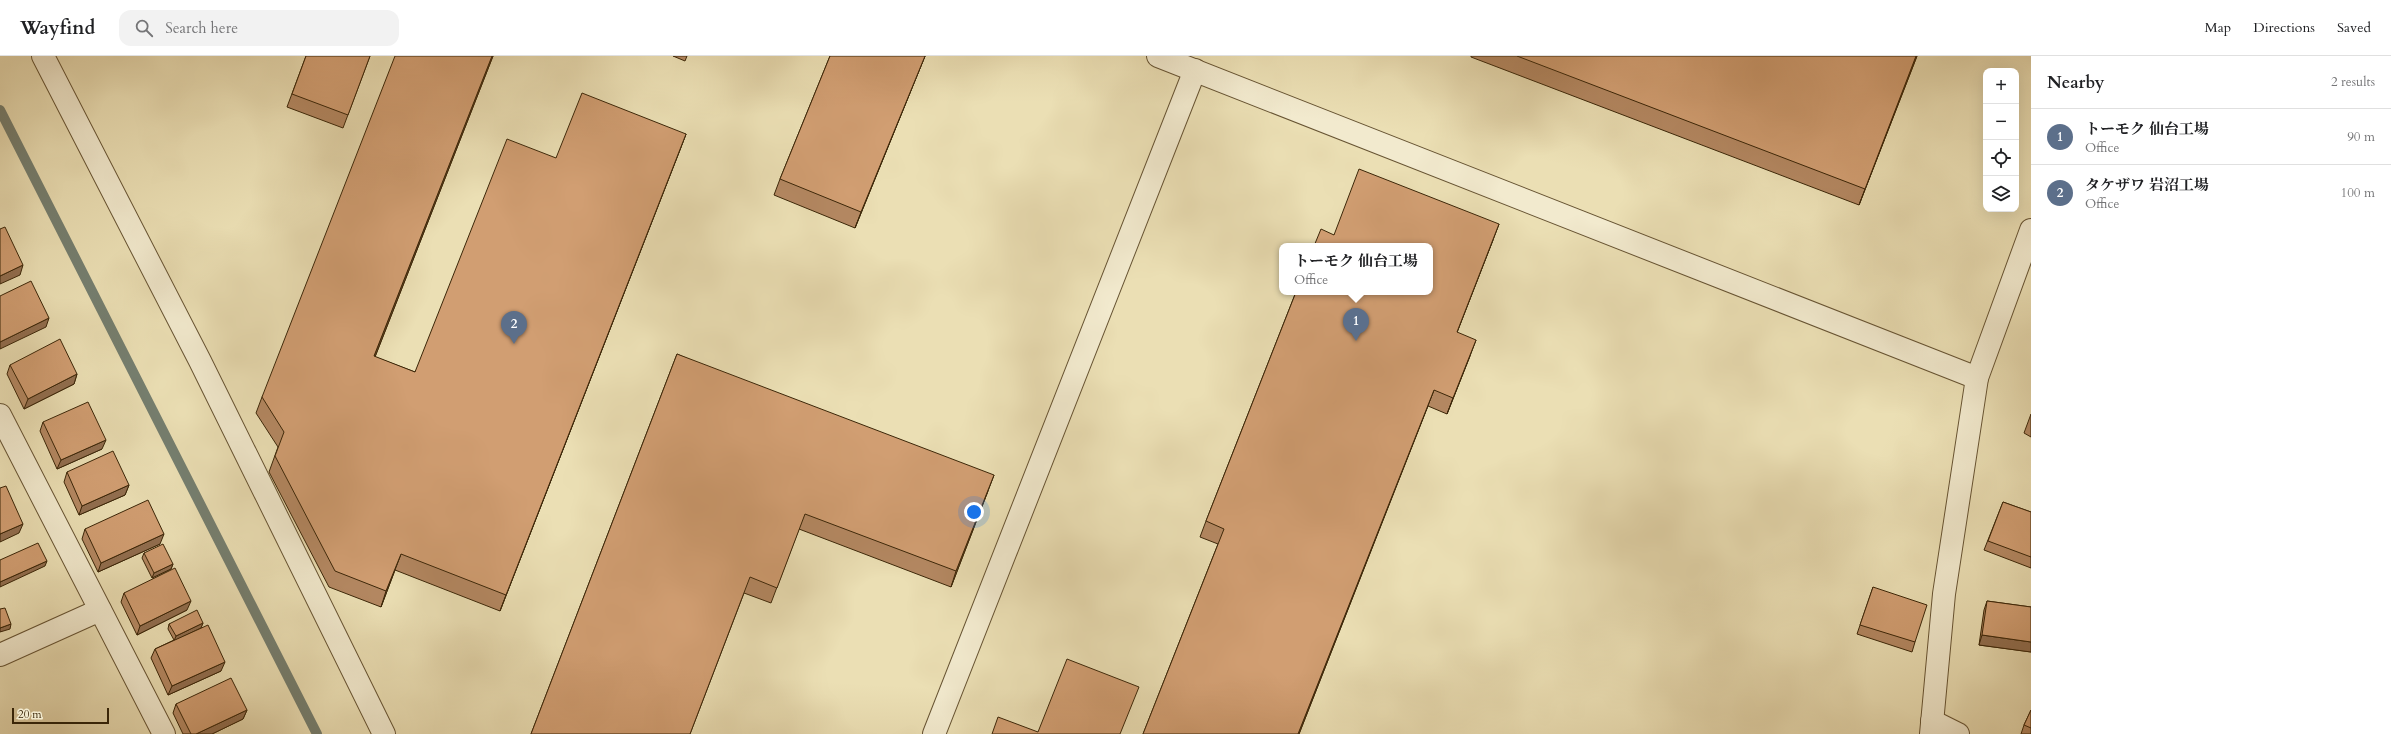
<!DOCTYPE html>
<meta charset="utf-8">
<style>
:root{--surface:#fff;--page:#f2f2f2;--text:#202124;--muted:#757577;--line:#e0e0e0;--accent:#8f2418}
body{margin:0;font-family:Cardo,"Noto Serif JP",serif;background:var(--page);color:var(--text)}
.controls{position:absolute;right:12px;top:12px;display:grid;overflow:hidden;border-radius:8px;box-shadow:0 4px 16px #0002}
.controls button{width:36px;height:36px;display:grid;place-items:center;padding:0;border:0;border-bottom:1px solid var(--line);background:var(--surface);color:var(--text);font:20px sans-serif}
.scale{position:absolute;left:12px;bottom:10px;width:97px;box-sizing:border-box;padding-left:4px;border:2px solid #3b2608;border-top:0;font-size:11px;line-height:14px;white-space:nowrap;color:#3b2608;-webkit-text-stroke:3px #f2eace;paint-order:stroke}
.you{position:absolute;left:974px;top:456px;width:14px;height:14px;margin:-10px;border:3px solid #fff;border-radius:50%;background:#1a73e8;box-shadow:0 0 0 6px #1a73e833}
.badge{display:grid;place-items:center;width:26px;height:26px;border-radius:50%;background:var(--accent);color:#fff;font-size:13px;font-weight:700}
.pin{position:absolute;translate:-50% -33px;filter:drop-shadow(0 1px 2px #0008)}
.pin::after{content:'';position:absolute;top:21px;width:14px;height:12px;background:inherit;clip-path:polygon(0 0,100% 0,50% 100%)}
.popup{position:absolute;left:1279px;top:187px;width:154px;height:52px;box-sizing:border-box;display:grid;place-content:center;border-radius:8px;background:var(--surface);filter:drop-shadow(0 1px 3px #0005);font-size:13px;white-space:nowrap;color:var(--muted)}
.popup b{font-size:15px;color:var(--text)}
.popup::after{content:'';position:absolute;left:50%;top:100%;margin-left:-8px;border:8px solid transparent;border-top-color:var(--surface)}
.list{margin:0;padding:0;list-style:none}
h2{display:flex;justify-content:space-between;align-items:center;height:52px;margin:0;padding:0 16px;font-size:17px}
h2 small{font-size:13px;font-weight:400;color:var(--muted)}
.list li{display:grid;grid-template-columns:26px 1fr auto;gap:12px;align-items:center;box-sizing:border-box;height:56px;padding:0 16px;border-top:1px solid var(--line)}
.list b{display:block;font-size:15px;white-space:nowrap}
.list p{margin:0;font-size:13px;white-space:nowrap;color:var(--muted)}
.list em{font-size:13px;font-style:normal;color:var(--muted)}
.icon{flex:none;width:22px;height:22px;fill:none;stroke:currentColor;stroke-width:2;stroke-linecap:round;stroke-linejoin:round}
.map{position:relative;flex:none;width:2031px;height:678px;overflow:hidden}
header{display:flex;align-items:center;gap:24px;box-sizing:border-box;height:56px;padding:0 20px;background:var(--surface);border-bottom:1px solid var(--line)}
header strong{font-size:19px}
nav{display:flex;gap:22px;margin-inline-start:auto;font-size:14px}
.search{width:280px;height:36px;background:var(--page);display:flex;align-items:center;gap:10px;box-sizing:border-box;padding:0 14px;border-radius:12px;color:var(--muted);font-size:15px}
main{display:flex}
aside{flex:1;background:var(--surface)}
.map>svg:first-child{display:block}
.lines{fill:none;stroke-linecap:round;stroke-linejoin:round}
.stream{stroke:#757f70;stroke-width:10}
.minor-casing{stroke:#675433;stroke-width:24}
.tertiary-casing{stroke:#675433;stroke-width:24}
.minor{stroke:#f2eace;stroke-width:22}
.tertiary{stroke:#f2eace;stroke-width:22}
.wall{fill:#b48862;stroke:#3b2608}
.shaded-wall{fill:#926f50;stroke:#3b2608}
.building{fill:#d19e72;stroke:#3b2608}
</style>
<header>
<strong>Wayfind</strong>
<div class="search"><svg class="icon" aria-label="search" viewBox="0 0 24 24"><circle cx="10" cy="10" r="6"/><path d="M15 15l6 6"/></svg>Search here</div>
<nav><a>Map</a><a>Directions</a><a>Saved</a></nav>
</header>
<main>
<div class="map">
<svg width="2031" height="678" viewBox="0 0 2031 678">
<rect width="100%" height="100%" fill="#ebdfb4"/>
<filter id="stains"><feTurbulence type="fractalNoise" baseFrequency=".005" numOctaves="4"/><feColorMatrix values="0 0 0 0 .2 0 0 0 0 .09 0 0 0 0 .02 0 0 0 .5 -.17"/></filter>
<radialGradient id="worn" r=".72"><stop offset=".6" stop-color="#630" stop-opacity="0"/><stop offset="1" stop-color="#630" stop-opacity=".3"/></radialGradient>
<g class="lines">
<polyline class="stream" points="0,54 317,678"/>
<g class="minor-casing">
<g id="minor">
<polyline points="43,0 200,305 384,678"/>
<polyline points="1158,0 1977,322"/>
<polyline points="0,359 164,678"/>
<polyline points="0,599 100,554"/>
<polyline points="1932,665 1958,678"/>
<polyline points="934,678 1195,14"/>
</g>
</g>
<g class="tertiary-casing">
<polyline id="tertiary" points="1931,678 1944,538 1977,322 2031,174"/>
</g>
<use href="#minor" class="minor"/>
<use href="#tertiary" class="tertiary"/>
</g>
<g class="wall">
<polygon points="306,0 370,0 343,72 287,51"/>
<polygon points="493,0 375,301 415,316 556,102 686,78 500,555 395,514 381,551 329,531 269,416 278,391 256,357 262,341"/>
<polygon points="673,0 687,0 685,5"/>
<polygon points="830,0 925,0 855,172 774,139 780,123"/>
<polygon points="1471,0 1917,0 1859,149 1471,1"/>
<polygon points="1334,179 1493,184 1457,276 1470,300 1447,358 1428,350 1299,678 1143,678 1218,488 1200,481 1206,465 1314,190"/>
<polygon points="677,298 988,435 951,531 799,473 771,547 744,537 690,678 531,678"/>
<polygon points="10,309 77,318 74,328 24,353 7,318"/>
<polygon points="2031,358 2031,381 2024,377"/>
<polygon points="43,366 102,393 57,413 40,375"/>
<polygon points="67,416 129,429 125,439 79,459 64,426"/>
<polygon points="2003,446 2031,456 2031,512 1984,494"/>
<polygon points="85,473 160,488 98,516 82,483"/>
<polygon points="144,497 173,508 171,513 152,522 142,502"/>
<polygon points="1873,531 1915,586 1912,596 1857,578"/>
<polygon points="124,537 187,554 137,579 121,546"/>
<polygon points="1987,545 2031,551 2031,596 1979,589 1984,554"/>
<polygon points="203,567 201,571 221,615 168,639 151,602 155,593 174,584 168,573 169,568"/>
<polygon points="176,648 247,654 243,663 212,678 183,678 173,657"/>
<polygon points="2031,654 2031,678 2021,678 2024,669"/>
</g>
<g class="shaded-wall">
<polygon points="492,0 493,0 369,316 374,300"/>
<polygon points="925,0 855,172 861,156"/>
<polygon points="1916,0 1917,0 1859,149 1865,133"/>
<polygon points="686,78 680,94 500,555 506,539"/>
<polygon points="1499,168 1493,184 1451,292 1457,276"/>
<polygon points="23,209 20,219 0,228 0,220"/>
<polygon points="49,262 46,271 0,293 0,286"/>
<polygon points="1476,284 1470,300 1447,358 1453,342"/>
<polygon points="77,318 74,328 24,353 28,343"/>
<polygon points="1434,334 1299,678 1298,678"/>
<polygon points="106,384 102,393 57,413 61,404"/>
<polygon points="994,419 988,435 951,531 956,515"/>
<polygon points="129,429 125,439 79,459 82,450"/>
<polygon points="23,468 19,477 0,486 0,478"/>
<polygon points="164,478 160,488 98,516 101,507"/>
<polygon points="401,498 395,514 381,551 386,535"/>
<polygon points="47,505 45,510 0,531 0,526"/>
<polygon points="173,508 171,513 152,522 154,517"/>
<polygon points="191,545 187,554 137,579 140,570"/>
<polygon points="203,567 201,572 174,585 176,580"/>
<polygon points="11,568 10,573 0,576 0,572"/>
<polygon points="1982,579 2031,586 2031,596 1979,589"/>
<polygon points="225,606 221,615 168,639 172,630"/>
<polygon points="247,654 243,663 212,678 196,678"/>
</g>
<g class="building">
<polygon points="306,0 370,0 348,59 292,38"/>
<polygon points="395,0 492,0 374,300 415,316 507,83 556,102 582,37 686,78 506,539 401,498 386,535 335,515 275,400 284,376 262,341"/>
<polygon points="830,0 925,0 861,156 780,123"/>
<polygon points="1517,0 1916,0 1865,133"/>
<polygon points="1359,113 1499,168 1457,276 1476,284 1453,342 1434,334 1298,678 1143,678 1224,473 1206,465 1296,236 1430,236 1430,190 1314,190 1321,173 1334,179"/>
<polygon points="5,171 23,209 0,220 0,173"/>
<polygon points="31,225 49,262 0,286 0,240"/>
<polygon points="60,283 77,318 28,343 10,309"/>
<polygon points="677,298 994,419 956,515 805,458 777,532 750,521 690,678 531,678"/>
<polygon points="88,346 106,384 61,404 43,366"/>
<polygon points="113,395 129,429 82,450 67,416"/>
<polygon points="6,430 23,468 0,478 0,432"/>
<polygon points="148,444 164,478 101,507 85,473"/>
<polygon points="2003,446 2031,456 2031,501 1988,485"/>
<polygon points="38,487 47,505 0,526 0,504"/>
<polygon points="163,488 173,508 154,517 144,497"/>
<polygon points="175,512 191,545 140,570 124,537"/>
<polygon points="1873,531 1927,549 1915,586 1860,569"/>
<polygon points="1987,545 2031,551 2031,586 1982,579"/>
<polygon points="5,552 11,568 0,572 0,553"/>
<polygon points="197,554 203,567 176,580 169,568"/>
<polygon points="208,569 225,606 172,630 155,593"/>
<polygon points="1067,603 1139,631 1120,678 992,678 998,661 1038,676"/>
<polygon points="231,622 247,654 196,678 191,678 176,648"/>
<polygon points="2031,654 2031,672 2024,669"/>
</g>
<rect width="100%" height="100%" filter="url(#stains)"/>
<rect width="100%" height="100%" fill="url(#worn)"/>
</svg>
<div class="controls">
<button>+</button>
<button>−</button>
<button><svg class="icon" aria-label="locate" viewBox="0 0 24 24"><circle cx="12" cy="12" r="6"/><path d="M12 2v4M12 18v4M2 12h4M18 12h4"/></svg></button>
<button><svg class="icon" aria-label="layers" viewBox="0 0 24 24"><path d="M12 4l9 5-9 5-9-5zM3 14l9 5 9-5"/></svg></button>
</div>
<div class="scale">20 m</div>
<div class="you"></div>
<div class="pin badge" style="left:1356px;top:285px;background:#5c6f8a">1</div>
<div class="popup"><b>トーモク 仙台工場</b>Office</div>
<div class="pin badge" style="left:514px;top:288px;background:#5c6f8a">2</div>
</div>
<aside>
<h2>Nearby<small>2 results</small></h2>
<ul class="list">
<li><span class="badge" style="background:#5c6f8a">1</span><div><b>トーモク 仙台工場</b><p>Office</p></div><em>90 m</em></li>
<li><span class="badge" style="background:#5c6f8a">2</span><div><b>タケザワ 岩沼工場</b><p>Office</p></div><em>100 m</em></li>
</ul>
</aside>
</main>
